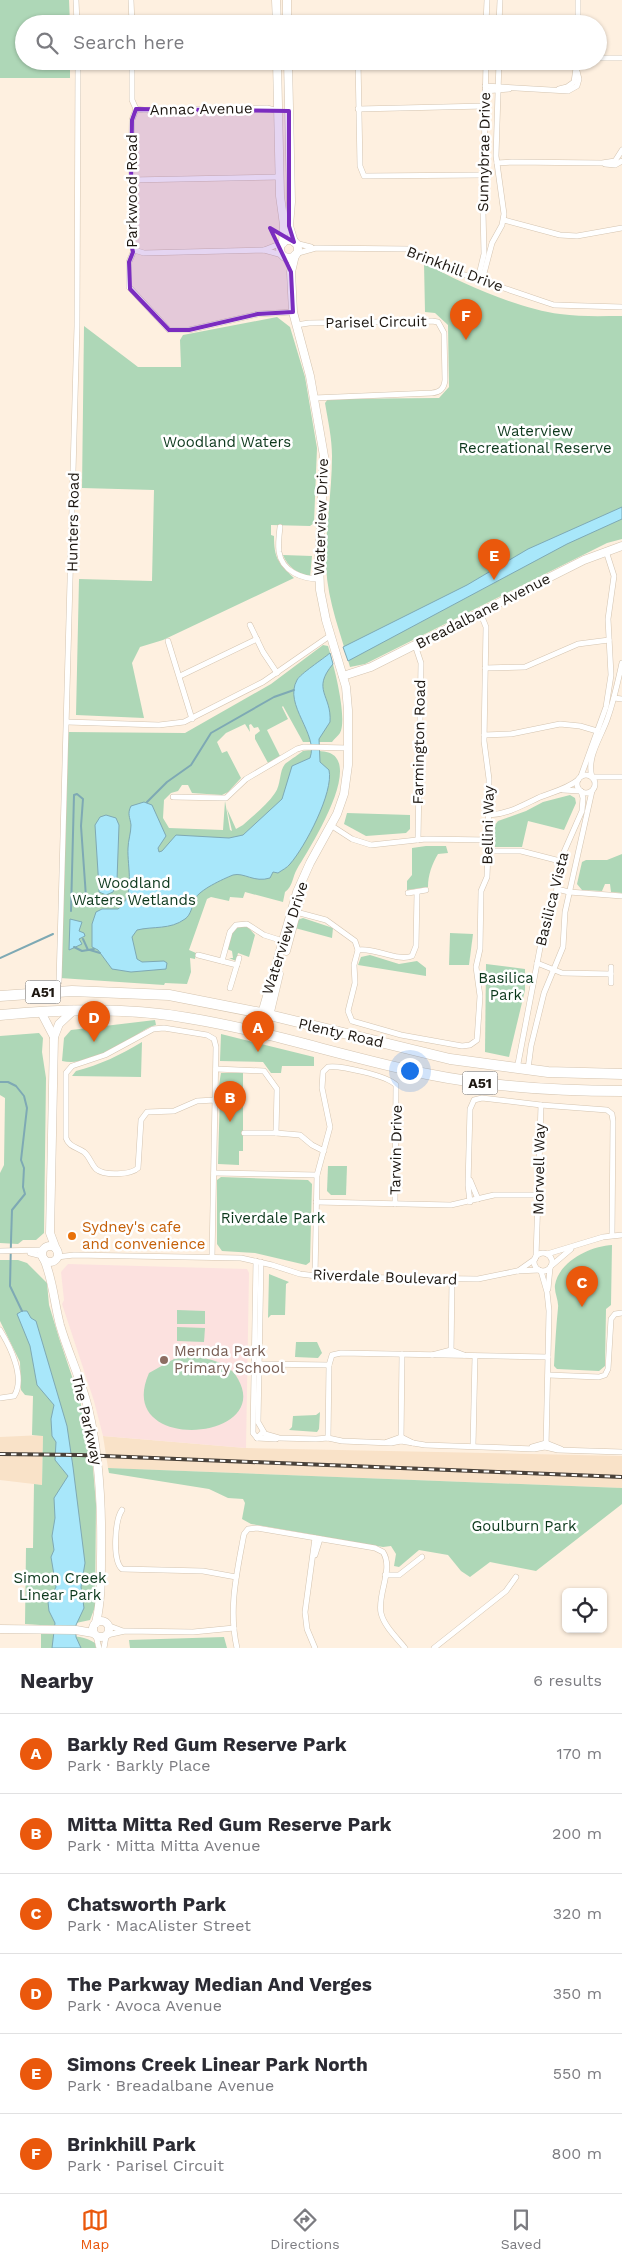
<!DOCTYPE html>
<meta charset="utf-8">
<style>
:root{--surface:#fff;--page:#f7f7f7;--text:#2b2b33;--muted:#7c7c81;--line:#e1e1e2;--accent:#ea580c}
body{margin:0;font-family:"Work Sans",sans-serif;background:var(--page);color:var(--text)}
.controls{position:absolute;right:15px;bottom:15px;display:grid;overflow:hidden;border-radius:8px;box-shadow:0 1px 4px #0004}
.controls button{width:45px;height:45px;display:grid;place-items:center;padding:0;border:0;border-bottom:1px solid var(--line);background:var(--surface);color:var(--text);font:25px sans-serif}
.you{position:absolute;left:409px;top:1070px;width:18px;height:18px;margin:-12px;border:4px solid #fff;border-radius:50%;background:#1a73e8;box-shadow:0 0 0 8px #1a73e833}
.badge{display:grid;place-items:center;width:32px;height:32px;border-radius:50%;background:var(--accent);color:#fff;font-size:16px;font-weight:700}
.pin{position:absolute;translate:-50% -41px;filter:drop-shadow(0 1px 2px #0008)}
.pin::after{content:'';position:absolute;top:26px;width:18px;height:15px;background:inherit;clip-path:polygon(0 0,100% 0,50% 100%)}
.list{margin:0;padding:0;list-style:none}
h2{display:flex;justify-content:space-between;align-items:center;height:65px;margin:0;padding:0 20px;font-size:21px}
h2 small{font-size:16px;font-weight:400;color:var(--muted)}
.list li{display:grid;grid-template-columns:32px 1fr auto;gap:15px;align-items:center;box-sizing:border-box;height:80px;padding:0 20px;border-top:1px solid var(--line)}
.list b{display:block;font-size:19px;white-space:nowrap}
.list p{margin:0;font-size:16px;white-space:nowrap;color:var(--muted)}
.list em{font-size:16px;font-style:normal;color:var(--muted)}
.icon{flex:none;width:28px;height:28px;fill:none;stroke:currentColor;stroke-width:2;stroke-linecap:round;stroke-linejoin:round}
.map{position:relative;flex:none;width:622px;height:1648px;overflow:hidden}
.search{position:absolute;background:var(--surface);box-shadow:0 1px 4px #0004;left:15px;right:15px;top:15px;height:55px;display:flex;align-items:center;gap:12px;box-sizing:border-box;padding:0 18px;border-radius:28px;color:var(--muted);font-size:19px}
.sheet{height:545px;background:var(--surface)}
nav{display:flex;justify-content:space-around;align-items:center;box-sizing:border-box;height:70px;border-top:1px solid var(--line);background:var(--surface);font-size:14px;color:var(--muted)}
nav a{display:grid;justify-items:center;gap:2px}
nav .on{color:var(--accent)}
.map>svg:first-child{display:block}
.built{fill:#f9e2c8}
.education{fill:#fce1df}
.green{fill:#aed7b7}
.water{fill:#a8e7fa;stroke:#7ea9b4}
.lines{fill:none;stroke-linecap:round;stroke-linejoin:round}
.stream{stroke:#7ea9b4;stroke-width:2}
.street-casing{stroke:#d4c4b0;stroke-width:6}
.secondary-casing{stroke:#d4c4b0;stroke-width:9}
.highway-casing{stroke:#d4c4b0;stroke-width:11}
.street{stroke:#fff;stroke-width:5}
.secondary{stroke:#fff;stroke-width:8}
.highway{stroke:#fff;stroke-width:10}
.rail-casing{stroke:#494139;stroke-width:4}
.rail{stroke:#fff;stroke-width:2;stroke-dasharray:5.5;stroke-linecap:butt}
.marked{fill:#7b2cbf;fill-opacity:0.2;stroke:#7b2cbf;stroke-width:4;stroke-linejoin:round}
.food-dot{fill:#e8710a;stroke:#fff;stroke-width:2}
.education-dot{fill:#8d6e63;stroke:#fff;stroke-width:2}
.labels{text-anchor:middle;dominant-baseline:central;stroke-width:5;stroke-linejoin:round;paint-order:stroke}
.shield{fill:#fff;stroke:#615d58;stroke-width:1}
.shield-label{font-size:14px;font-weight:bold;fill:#1d1711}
.street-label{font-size:15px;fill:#1d1711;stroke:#fff}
.park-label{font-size:15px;fill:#0c381c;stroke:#fff}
.food-label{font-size:15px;fill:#c56008;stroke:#fff;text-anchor:start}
.education-label{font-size:15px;fill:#785e54;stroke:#fff;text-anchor:start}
</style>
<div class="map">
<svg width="622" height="1648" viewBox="0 0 622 1648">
<rect width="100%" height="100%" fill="#fef0e0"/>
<g class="built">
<polygon points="43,1435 42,1485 0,1480 0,1437"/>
<polygon points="103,1436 246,1448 622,1456 622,1488 108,1468"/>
</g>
<polygon class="education" points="68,1264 247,1269 249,1273 246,1448 103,1436 94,1401 62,1304 64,1300 61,1272"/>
<g class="green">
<polygon points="0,0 69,0 70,24 24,24 24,61 70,61 70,78 0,78"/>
<path d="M424,263C461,283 519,309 560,314C581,317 602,316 622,316V539L607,543L365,664L350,667C341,634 328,603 326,567C325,530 332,493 332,456C332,438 328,421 325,403L328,399L439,398L449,387L448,325L435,313L425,312Z"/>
<path d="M277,317L290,327L305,377L317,448L314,523L310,526L271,525V535L274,536C274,558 278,563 294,578L163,640L140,647L132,663L144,718L76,715L79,579L152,581L154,490L82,488L84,326L138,367H181L180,340L183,335Z"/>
<path d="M283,555L312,556L310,577C298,573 288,568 283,555Z"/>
<path d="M323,645L328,646C333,662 348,718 340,733C338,736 334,739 332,742H303L283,706L282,707L288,719L267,730L280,756L268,763L255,739V735L260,731L258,727L254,728L251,724L249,725L250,732L245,724L226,733L217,742L222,753L227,751L241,778L228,792L222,795L192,793L188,785H182L178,791L171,793L164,800L163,818L169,828L223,830L225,801L230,830L232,831L227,809L236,829L243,825C254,815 267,805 275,793C281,785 279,771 285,764C286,763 302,752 303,751C309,749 325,751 330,753C362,767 308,851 297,869C292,878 293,886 285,892L283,902L245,892L243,898L230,897L229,901L211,897L207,899L189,950L196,953L195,959L190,958L191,972L187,984L165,983L164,985L60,978L67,732L185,733L271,684Z"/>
<polygon points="570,795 575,798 576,803 564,830 528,821 522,847 495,847 495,825 498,821 526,811 543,802"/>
<polygon points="347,813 410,815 410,829 406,833 366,836 344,824"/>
<path d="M426,846H446L448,853L438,854C432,864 428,875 428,887L407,890V881L412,875V848Z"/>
<polygon points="622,854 622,893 611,892 610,884 605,884 602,891 582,890 577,884 582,862 586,860 607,860"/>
<polygon points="303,918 333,928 332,938 295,928 297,920"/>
<polygon points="247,926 255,935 249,957 238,953 236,961 229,958 233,958 232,951 227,949 232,931 237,927"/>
<polygon points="450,933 473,934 469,965 449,965"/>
<polygon points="370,955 399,964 417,961 426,968 426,976 358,965 361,957"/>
<polygon points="486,964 525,969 525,990 509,1057 485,1052"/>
<path d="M155,1020L156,1025C147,1027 140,1033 132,1038C113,1050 85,1066 62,1061L64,1038L71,1030Z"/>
<polygon points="39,1033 43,1038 42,1052 46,1078 44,1233 36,1240 23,1240 18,1244 0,1243 0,1173 4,1165 5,1098 0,1095 0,1036"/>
<polygon points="221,1034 314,1057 314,1066 282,1066 281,1073 271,1073 263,1062 220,1061"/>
<path d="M142,1042L141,1077L72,1076L76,1071C100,1065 120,1055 142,1042Z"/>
<polygon points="221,1073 243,1073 243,1151 239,1151 239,1165 218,1164 220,1092 219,1085"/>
<polygon points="328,1166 347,1166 346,1195 331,1195 327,1191"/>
<polygon points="221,1177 308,1180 312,1184 310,1262 306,1265 255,1253 222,1251 217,1244 217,1180"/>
<path d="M612,1245L611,1305L606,1309L605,1366L599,1371L557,1369L554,1366C555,1347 556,1327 558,1308C559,1300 554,1293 555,1285C559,1261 591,1246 612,1245Z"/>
<polygon points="0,1260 18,1260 27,1263 47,1283 49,1305 59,1338 80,1400 93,1468 96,1504 95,1607 90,1620 76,1623 55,1623 55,1626 25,1624 26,1548 33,1548 34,1484 42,1485 43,1436 32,1435 33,1396 25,1395 21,1390 20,1362 0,1321"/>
<polygon points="269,1274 289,1282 286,1284 285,1315 271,1315 268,1318"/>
<polygon points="177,1310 205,1311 205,1324 177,1324"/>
<polygon points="177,1327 205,1328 204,1342 177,1341"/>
<polygon points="296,1342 317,1342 322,1353 318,1358 295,1357"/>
<path d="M185,1357C204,1357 228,1360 238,1379C274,1442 113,1454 149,1373L174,1359Z"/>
<polygon points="320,1412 319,1429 317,1432 289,1430 292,1427 293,1416 316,1415"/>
<polygon points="108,1468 622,1488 622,1504 536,1571 490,1562 470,1577 461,1571 448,1555 419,1550 399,1567 394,1566 396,1554 391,1546 383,1547 251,1524 242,1519 245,1503 243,1499 228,1498 209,1489 109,1473"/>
<path d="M41,1633H55V1636C68,1636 84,1635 95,1643L96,1648H41Z"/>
<polygon points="224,1637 227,1648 130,1648 129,1640"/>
</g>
<g class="water">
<polygon points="622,507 622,519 567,544 348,661 343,647 467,585 528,549"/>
<path d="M330,653L333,664C311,690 332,695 330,722L319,739L320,762L329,770C334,792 305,847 290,864C287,868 282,870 278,873L273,872L270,878C254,883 244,872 233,875C223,879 199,890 195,899C192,906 191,915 185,919C170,930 153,926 137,930L132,937L137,959L142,962L164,961L167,963L166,969L131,972L112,969L98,950L92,947V924L96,912L102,909H118C136,896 127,867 128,848C128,841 131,833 131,825C130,817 127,814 131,806L144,802L152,805L166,836L158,848L159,852L162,851L176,835L229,838L243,835L282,799L292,766L310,758C319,734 283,705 297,680C300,674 323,659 330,653Z"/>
<polygon points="106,815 116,818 119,825 117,880 113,892 106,895 99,892 99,888 95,825 100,817"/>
<polygon points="70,919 82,922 79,931 84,933 85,936 79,939 82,944 69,950"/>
<polygon points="22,1311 27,1311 31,1318 36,1321 67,1426 73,1467 85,1563 81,1587 84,1608 76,1625 76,1637 81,1648 52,1648 55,1623 49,1611 48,1602 56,1587 51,1557 54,1550 52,1536 55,1518 54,1498 68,1476 55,1460 56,1442 52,1436 51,1419 54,1405 37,1385 30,1346 17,1314"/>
</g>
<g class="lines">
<g class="stream">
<polyline points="147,802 167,782 191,765 211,733 274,697 294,690"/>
<polyline points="71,911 74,795 77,794 83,799 81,826 86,897 94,901"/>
<polyline points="83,939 88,950"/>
<polyline points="74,947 82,951 94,949"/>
<polyline points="90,950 100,953"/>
<polyline points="0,958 53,934"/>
<polyline points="0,1082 8,1082 16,1086 24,1096 27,1108 21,1160 24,1168 23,1187 25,1194 12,1210 11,1241 10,1286 22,1311"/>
</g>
<g class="street-casing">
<g id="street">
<polyline points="76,0 77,24"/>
<polyline points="131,0 132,24"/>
<polyline points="486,24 487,0"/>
<polyline points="499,24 500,0"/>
<polyline points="578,24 578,0"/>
<polyline points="598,58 622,58"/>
<polyline points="132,61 132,100 136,109"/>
<polyline points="358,61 360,166 364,176 483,175"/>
<polyline points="485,86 568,91 577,86 579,79 577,71"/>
<polyline points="559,89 567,87 574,82 577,61"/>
<polyline points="485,91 509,89"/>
<polyline points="136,109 144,110 267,108 278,111"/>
<polyline points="358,109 485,106"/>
<polyline points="497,163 512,162 602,163 615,161 622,150"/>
<polyline points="605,164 615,165 622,161"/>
<polyline points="131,180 280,177"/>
<polyline points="504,220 560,235 577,236 622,228"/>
<polyline points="295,243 311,247"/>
<polyline points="134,250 129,262 129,287 169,330 189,330 258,314 293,312"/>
<polyline points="134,250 144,253 264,250 282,255"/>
<polyline points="134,250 130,239 132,120 136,109"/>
<polyline points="264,250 282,243"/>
<polyline points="295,254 316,248 409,249 462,274 554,305 622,307"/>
<polyline points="478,279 484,254 483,211 486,61"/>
<polyline points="482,281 492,243 502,225 504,214 496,156 499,61"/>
<path d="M296,325L309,323L432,321L438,322L444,333L445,380C444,389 440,392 432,393L314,398"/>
<path d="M280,527C279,535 278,544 279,552C282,572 303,579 319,579"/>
<polyline points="250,625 263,652 277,673"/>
<polyline points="168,641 192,719"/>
<polyline points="415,645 421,663 418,840"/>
<polyline points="485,668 525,667 578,644 609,640"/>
<polyline points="180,676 257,639"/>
<polyline points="614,698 622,699"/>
<polyline points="67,722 159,725 184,722 263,682 331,635"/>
<polyline points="484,735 511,734 560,724 580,726 597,731"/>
<circle cx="586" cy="784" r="9"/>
<polyline points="581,776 606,707 611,675 608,619 614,576 606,551"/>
<path d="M592,777C586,757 602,736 608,717C614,700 618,681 622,663"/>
<polyline points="593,777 622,777"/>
<polyline points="563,790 580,791"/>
<polyline points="173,797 226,798 246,779 297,749 304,747 348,748"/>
<path d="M489,815C508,814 521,806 538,798C552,792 565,790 578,780"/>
<polyline points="332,826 352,839 371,845 426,839 488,840"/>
<polyline points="488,851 521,851 560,861"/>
<polyline points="557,889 569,892 622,896"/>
<polyline points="408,893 426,890"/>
<polyline points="296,912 326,920 355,941 358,950 354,965 355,983 348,1011 352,1021 401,1035 462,1046 470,1045 477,1040 480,996 476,967 480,949 481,891 487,877 488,851 489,779 484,741 486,627 480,612"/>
<path d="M358,950C375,947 397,962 412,956L416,946L417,893"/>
<polyline points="198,955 237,965"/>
<polyline points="222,961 230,932 236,925 247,924 264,935 283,941"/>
<polyline points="537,963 562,973 611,974"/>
<polyline points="59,982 77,326 78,61"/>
<polyline points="611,983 611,967"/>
<polyline points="230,988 239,958"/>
<polyline points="216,1069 264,1071 277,1089 276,1133 300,1135 312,1145 324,1151"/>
<polyline points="517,1069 540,948 556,895 560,861 582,811 583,798 581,791"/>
<polyline points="528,1069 531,1046 544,993 563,947 565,912 592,791"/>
<polyline points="244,1133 276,1133"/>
<polyline points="214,1173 317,1175"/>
<polyline points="470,1180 478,1199"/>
<polyline points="316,1202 451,1205 494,1195 539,1195"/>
<polyline points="470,1202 468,1185 470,1109 474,1100 482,1098 541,1105 607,1110 612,1114 613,1121 612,1235"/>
<polyline points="0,1251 43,1250"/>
<polyline points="30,1253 42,1256"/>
<circle cx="543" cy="1262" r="9"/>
<polyline points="547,1254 603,1237 622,1235"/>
<polyline points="57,1257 74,1255 241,1258 272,1265 300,1274 325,1277 478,1279 517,1271 539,1270"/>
<path d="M212,1257L216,1047L214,1039L207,1035L164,1028L153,1029L105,1055L72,1066L66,1073V1138C69,1147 77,1147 84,1152C90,1157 91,1164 96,1169C104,1176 131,1175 138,1168L141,1120L147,1112L174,1111L197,1101L215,1100"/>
<polyline points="536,1257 541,1105"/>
<polyline points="256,1261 253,1433 257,1438 263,1432"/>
<polyline points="261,1262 258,1422 265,1434 279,1438 316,1439 328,1438 342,1441 391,1443 401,1441 425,1445 534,1449 545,1447 558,1450 622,1452"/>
<polyline points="551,1266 571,1249"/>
<polyline points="518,1271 535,1259"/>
<polyline points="541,1271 547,1292 549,1311 546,1447"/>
<path d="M315,1276L317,1175L330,1127L322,1088L323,1072L328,1067C340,1065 388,1076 396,1085L395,1204"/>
<polyline points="548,1289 550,1268"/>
<path d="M0,1330C10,1346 26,1378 14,1396L0,1398"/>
<polyline points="451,1354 452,1279"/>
<polyline points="432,1355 451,1350 464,1355"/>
<polyline points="259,1364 329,1365 332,1355 341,1353 548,1357"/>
<polyline points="548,1375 599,1377 605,1375 608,1369 611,1319 615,1314 622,1313"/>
<polyline points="257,1438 276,1439"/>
<polyline points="328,1438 329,1365"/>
<polyline points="401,1441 402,1354"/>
<polyline points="387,1442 401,1437 413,1443"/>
<polyline points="473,1446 475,1356"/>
<polyline points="532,1447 546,1443 561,1449"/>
<path d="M122,1510C115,1520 112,1560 122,1569L203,1571L236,1577"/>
<polyline points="315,1555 320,1539"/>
<polyline points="385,1575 399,1575 422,1557"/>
<polyline points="107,1625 123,1631"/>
<polyline points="107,1635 125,1631 193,1632 234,1628"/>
<polyline points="96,1636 99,1648"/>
<polyline points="104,1648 106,1636"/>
<path d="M237,1648C228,1609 237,1572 244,1534L248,1529L257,1528L375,1548L383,1552C394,1569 377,1594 381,1613C384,1626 397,1638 405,1648"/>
<polyline points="315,1648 307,1629 305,1612 315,1538"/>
<polyline points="434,1648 506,1591 516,1577"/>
</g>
</g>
<g class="secondary-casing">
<g id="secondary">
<polyline points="276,0 277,24"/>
<polyline points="287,0 287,24"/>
<polyline points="277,61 280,196 284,225 283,243"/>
<polyline points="288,61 291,202 289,226 294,242"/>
<circle cx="289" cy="249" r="9"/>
<polyline points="343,676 371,667 584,560 622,546"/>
<polyline points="286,951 300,899"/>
<polyline points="41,1012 54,1037"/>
<polyline points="257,1031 297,892 310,863 337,814 344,794 348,765 348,710 346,687 326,620 320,590 319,560 324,456 310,376 293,312 291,272 295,255"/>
<polyline points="265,1033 279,974"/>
<circle cx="50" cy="1254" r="8"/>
<polyline points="56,1249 50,1233 54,1037 59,1024 74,1010"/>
<path d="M44,1259C53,1280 54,1302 60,1325C68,1353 81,1379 88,1408C100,1457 102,1507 101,1558C101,1580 101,1601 96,1623"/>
<circle cx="101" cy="1629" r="8"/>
<polyline points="0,1629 76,1630 93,1633"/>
</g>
</g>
<g class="highway-casing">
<g id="highway">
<polyline points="0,996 72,991 169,995 261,1013 450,1059 548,1072 622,1074"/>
<path d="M0,1015C62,1009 126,1007 188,1018C269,1031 347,1058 427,1074C491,1087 556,1091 622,1091"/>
</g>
</g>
<use href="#street" class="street"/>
<use href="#secondary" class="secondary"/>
<use href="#highway" class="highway"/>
<g class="rail-casing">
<polyline id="rail" points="0,1454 80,1455 622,1477"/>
</g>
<use href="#rail" class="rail"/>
</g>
<path class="marked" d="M136,109L289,111V226L294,242L270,228L291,272L293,312L258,314L189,330H169L130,289L129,262L133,252L130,239L132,120Z"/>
<circle class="food-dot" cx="72" cy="1236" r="5"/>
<circle class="education-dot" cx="164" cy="1360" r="5"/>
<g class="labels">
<g class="shield">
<rect x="25.5" y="980.5" width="35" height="23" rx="4"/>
<rect x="462.5" y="1071.5" width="35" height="23" rx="4"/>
</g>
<g class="shield-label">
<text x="43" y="992">A51</text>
<text x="480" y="1083">A51</text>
</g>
<g class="street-label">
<text transform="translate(201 109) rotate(-1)">Annac Avenue</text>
<text transform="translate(484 152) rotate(-89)">Sunnybrae Drive</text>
<text transform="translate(132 191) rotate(-90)">Parkwood Road</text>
<text transform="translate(455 269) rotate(21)">Brinkhill Drive</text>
<text transform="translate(376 322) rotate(-1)">Parisel Circuit</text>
<text transform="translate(321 517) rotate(-88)">Waterview Drive</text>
<text transform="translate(73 522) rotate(-89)">Hunters Road</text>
<text transform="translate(483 611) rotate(-27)">Breadalbane Avenue</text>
<text transform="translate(419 742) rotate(-89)">Farmington Road</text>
<text transform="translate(488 825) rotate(-89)">Bellini Way</text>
<text transform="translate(552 899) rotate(-76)">Basilica Vista</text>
<text transform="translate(285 938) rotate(-72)">Waterview Drive</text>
<text transform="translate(341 1033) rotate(13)">Plenty Road</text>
<text transform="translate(396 1150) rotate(-89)">Tarwin Drive</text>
<text transform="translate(539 1169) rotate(-89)">Morwell Way</text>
<text transform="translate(385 1277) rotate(2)">Riverdale Boulevard</text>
<text transform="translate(87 1420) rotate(77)">The Parkway</text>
</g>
<g class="park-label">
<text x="535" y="431">Waterview<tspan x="535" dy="17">Recreational Reserve</tspan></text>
<text x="227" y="442">Woodland Waters</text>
<text x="134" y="883">Woodland<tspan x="134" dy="17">Waters Wetlands</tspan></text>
<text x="506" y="978">Basilica<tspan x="506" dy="17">Park</tspan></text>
<text x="273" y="1218">Riverdale Park</text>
<text x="524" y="1526">Goulburn Park</text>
<text x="60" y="1578">Simon Creek<tspan x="60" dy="17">Linear Park</tspan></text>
</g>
<g class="food-label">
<text x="82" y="1227">Sydney's cafe<tspan x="82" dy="17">and convenience</tspan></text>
</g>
<g class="education-label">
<text x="174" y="1351">Mernda Park<tspan x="174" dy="17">Primary School</tspan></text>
</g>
</g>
</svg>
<div class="controls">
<button><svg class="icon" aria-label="locate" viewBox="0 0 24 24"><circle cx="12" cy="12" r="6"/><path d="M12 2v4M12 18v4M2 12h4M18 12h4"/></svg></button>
</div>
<div class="you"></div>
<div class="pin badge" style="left:258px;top:1052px">A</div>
<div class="pin badge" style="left:230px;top:1122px">B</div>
<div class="pin badge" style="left:582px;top:1307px">C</div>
<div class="pin badge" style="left:94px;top:1042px">D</div>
<div class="pin badge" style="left:494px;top:580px">E</div>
<div class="pin badge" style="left:466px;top:340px">F</div>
<div class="search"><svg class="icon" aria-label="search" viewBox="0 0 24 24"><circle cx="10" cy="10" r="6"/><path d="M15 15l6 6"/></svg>Search here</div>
</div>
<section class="sheet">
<h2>Nearby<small>6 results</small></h2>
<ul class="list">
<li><span class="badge">A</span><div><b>Barkly Red Gum Reserve Park</b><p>Park · Barkly Place</p></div><em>170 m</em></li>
<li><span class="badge">B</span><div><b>Mitta Mitta Red Gum Reserve Park</b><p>Park · Mitta Mitta Avenue</p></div><em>200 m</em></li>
<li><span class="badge">C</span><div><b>Chatsworth Park</b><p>Park · MacAlister Street</p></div><em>320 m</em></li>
<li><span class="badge">D</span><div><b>The Parkway Median And Verges</b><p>Park · Avoca Avenue</p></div><em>350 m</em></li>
<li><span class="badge">E</span><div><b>Simons Creek Linear Park North</b><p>Park · Breadalbane Avenue</p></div><em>550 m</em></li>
<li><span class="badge">F</span><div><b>Brinkhill Park</b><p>Park · Parisel Circuit</p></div><em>800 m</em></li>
</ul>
</section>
<nav>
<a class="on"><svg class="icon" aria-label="map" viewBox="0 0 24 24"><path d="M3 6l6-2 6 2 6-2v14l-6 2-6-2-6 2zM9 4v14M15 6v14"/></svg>Map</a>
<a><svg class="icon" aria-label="directions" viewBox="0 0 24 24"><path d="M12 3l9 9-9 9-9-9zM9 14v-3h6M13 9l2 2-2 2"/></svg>Directions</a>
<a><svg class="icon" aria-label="saved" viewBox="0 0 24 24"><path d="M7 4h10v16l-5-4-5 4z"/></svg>Saved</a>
</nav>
